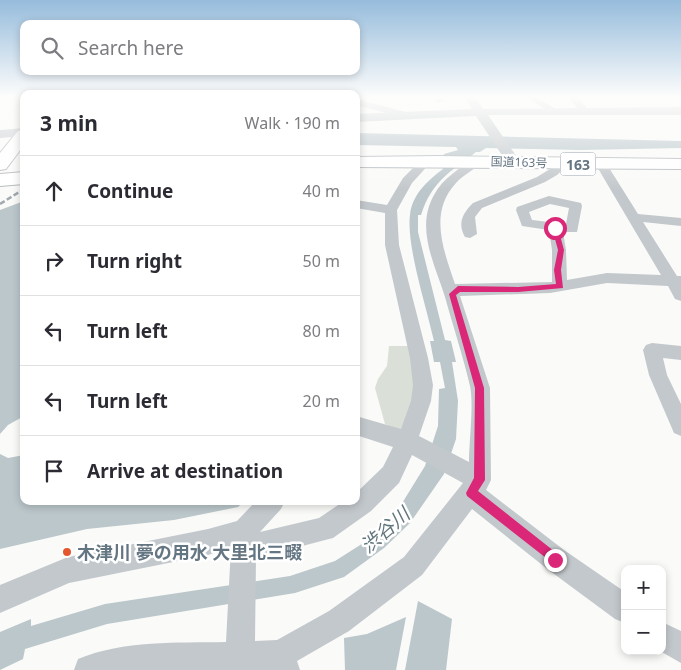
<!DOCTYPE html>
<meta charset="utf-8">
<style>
:root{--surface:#fff;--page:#f7f7f7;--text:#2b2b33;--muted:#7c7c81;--line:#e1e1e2}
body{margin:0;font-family:"Noto Sans","Noto Sans JP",sans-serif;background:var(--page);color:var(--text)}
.controls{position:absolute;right:15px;bottom:15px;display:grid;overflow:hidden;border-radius:10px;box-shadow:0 2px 8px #0003}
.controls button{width:45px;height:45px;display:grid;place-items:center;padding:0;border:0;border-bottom:1px solid var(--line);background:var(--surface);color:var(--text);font:25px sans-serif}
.stop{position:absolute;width:15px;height:15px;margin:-11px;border:4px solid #db2777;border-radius:50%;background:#fff}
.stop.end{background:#db2777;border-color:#fff;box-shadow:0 1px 5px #0008}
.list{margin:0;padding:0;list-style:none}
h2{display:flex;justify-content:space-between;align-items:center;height:65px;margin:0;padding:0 20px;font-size:21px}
h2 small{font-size:16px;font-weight:400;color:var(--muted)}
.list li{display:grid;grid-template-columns:32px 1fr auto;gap:15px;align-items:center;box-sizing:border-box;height:70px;padding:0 20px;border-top:1px solid var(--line)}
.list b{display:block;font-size:19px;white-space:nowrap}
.list em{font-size:16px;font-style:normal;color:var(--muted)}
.icon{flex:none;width:28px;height:28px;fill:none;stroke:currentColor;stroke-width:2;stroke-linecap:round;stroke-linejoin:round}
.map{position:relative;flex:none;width:681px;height:670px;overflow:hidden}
.search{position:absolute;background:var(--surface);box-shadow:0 2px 8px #0003;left:20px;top:20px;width:340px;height:55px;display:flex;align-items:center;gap:12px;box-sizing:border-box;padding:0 18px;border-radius:10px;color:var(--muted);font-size:19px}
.panel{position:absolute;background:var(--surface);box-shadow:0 2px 8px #0003;left:20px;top:90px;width:340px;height:415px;border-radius:10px}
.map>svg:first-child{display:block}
.green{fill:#dadfd7}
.water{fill:#bbc7cb}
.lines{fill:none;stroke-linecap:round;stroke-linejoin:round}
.primary-casing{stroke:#b5babe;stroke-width:2}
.trunk-casing{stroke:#b4b9bd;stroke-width:2}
.minor{fill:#c3c8cc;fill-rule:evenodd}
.tertiary{fill:#c3c8cc;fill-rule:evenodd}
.primary{fill:#fff;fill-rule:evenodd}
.trunk{fill:#fff;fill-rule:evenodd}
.rail{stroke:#a2aab0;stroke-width:2.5;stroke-dasharray:5.5 2.5;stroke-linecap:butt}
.route{fill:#db2777}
.poi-dot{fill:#e4572e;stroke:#fff;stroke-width:2}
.labels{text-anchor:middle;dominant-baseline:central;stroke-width:5;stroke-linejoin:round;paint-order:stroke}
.far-street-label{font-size:12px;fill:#657683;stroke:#fff}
.shield{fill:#fff;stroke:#939fa8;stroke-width:1}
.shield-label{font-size:14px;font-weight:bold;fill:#657683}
.near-poi-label{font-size:18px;font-weight:bold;fill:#657683;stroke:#fff;text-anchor:start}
.near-water-label{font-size:19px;font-style:italic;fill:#60757c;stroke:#fff}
</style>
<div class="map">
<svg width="681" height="670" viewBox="0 0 681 670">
<rect width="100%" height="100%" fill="#fafaf8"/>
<polygon class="green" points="389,346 409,346 416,380 407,434 385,424 375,388 378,379 387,366"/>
<g class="water">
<path d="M356,133L681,141V148L581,150L486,148L480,152H476C450,172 432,181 421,215H418V232L445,340L451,341L456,362H452L458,401L456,439L444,474L410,523L384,548L344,577L295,593L107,624L25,649L23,659L0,670V632L31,619V626L105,604L290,576L335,561L368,540L396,513L425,466L438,426L439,389L445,388L440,362H434L430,341H434C427,309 406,245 410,215C412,195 427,181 443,169L444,154L458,150L456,147L356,145Z"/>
<polygon points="24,201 24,416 8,425 0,434 0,210"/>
<polygon points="0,454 8,458 24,455 24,501 244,501 238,507 174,520 87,529 0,549"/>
<polygon points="418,601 452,619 446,670 405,670"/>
<polygon points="406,617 396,670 345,670 344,638 367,634"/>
</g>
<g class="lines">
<g class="primary-casing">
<polygon id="primary" points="24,129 24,145 6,169 0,170 0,153 18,131"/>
</g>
<g class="trunk-casing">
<g id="trunk">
<polygon points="438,156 681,159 681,169 356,167 356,157"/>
<polygon points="24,172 24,184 0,186 0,174"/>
</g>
</g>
<g class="minor">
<polygon points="432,96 441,96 444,101 437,103"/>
<polygon points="524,96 535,96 559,111 551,113"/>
<polygon points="567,96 576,96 587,108 587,112 581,112"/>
<polygon points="356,99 413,114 415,116 410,119 356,105"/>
<path d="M426,158L432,161L412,183L397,210L399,245L428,358L433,385L431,401L419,436L469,462C469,441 474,405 470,386C463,356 453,326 445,297C435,264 415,229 434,195C443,178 459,169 473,159L477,158L483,161C475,170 464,174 456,183C428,213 444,251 455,284L552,282V250L549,230L522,226L516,210L517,207L549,196L581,203L582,206L577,232H563L566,250L567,280L607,273L661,275L596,165L598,163H606L638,214L681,218V226L643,222L677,276H681V301L675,299L668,286L607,283L550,293L460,296L490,388L491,480L486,490L564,550L625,592V623L615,619L546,568L472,509L422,575L349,631L297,661L300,670H74L78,659C124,640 177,643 226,642L231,547L208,555L69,583L0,613V585L68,557L208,529L237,521L256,501H285L281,509L260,532L319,518L344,501H356V493L383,467L393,447L356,435V416L401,429L411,401L413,385L410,358L385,245V213L356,208V200L387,205L403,178L422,159ZM550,204L569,208L566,224L532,220L529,212ZM412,455L463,483L404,557L329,611L277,640L255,641L256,558L333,538L371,511L399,483Z"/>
<path d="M563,161L569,164L557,175L545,182L482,208L475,217L477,234L470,238L465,237C457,223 463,213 473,203L537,177Z"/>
<polygon points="652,343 681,346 681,360 663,358 667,375 681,404 681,436 674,433 649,375 643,350 646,345"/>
<polygon points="662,622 681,631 681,663 660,651 662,651"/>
</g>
<g class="tertiary">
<polygon points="464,96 475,96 483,109 681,107 681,115 488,115 521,163 514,167 509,166 476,116 356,122 356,114 472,109"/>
<polygon points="24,128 24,136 0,138 0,130"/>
</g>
<use href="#primary" class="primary"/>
<use href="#trunk" class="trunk"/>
<polyline class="rail" points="0,204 24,189"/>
</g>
<linearGradient id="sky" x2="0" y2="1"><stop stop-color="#96bcdc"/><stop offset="0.51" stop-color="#fdfdfc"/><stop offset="1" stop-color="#fdfdfc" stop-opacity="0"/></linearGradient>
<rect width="681" height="190" fill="url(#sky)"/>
<polygon class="route" points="555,226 558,228 564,250 561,270 563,288 518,292 460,292 456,295 484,388 485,480 478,491 559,555 561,560 559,564 555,565 467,496 466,493 474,478 475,388 449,294 458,286 518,287 556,284 554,270 558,250 552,228"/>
<circle class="poi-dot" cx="67" cy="552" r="5"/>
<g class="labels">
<g class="far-street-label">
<text transform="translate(519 162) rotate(2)">国道163号</text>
</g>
<rect class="shield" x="560.5" y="152.5" width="35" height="23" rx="4"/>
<g class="shield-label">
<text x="578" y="164">163</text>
</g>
<g class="near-poi-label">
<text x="77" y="552">木津川 夢の用水 大里北三畷</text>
</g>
<g class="near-water-label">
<text transform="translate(385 530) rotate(-41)">渋谷川</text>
</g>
</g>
</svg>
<div class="controls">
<button>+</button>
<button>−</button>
</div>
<div class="stop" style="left:555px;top:228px"></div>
<div class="stop end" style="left:555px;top:560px"></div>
<div class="search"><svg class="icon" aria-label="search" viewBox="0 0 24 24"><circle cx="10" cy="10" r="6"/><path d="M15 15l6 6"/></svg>Search here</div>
<section class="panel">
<h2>3 min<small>Walk · 190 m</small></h2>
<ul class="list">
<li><svg class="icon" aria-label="ahead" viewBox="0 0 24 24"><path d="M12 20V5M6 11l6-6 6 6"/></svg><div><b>Continue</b></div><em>40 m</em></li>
<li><svg class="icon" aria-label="right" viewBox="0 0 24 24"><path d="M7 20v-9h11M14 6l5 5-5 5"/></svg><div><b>Turn right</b></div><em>50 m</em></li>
<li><svg class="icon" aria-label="left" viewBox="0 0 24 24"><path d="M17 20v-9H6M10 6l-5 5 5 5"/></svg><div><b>Turn left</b></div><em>80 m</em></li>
<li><svg class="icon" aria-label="left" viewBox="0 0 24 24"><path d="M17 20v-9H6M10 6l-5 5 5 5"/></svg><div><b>Turn left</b></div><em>20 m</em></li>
<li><svg class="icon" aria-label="arrive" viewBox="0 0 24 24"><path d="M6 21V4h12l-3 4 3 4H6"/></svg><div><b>Arrive at destination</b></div></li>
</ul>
</section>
</div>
